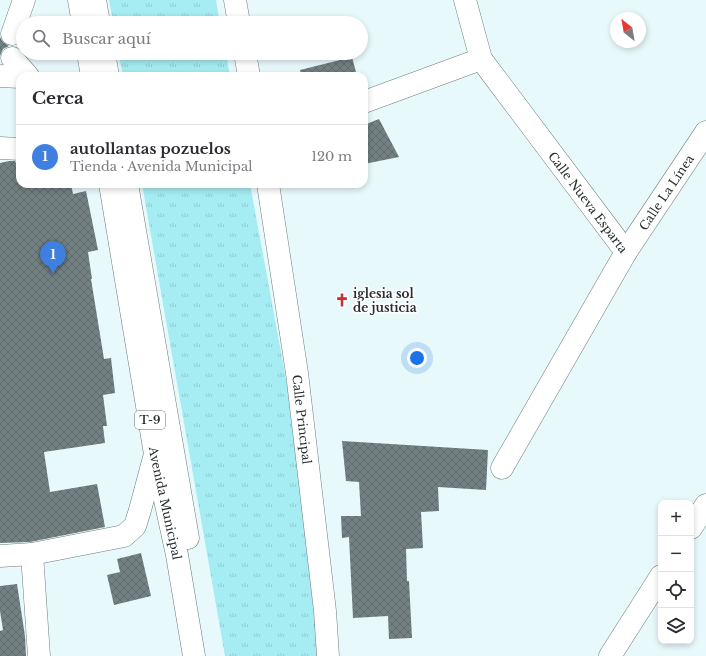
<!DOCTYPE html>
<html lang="es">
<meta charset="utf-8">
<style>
:root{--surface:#fff;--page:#f7f7f7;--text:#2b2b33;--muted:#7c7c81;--line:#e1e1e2;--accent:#c13136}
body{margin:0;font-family:"Libre Baskerville",serif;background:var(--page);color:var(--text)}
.controls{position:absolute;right:12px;bottom:12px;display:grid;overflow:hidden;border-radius:8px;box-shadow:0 2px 6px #0003}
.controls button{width:36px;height:36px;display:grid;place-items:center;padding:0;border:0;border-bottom:1px solid var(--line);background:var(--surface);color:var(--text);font:20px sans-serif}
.compass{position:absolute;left:610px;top:12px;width:36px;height:36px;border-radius:50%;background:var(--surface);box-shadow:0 2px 6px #0003;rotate:329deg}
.you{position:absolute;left:417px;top:358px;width:14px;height:14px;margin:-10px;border:3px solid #fff;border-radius:50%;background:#1a73e8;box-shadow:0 0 0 6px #1a73e833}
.badge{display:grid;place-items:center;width:26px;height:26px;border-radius:50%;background:var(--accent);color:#fff;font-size:13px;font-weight:700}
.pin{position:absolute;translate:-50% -33px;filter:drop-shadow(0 1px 2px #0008)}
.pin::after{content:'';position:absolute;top:21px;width:14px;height:12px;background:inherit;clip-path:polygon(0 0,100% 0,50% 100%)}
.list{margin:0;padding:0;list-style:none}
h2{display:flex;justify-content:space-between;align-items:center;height:52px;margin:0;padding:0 16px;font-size:17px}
h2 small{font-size:13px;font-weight:400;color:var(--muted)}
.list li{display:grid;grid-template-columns:26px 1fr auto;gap:12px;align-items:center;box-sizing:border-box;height:64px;padding:0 16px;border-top:1px solid var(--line)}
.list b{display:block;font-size:15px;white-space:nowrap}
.list p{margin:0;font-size:13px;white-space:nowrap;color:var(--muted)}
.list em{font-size:13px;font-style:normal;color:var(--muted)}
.icon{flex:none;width:22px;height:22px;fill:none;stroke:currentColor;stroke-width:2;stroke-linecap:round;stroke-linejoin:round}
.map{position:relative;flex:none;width:706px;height:656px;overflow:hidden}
.search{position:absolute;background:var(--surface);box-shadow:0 2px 6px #0003;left:16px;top:16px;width:352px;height:44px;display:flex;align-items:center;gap:10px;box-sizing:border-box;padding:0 14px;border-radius:22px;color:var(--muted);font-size:15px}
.panel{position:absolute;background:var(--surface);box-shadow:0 2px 6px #0003;left:16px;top:72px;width:352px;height:116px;border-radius:12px}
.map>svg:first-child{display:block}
.grass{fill:url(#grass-tufts)}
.building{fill:url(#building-cross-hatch)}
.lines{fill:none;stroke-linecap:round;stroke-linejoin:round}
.minor-casing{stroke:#6e7d7e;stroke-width:23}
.highway-casing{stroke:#6e7d7e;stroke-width:23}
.minor{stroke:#fff;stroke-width:22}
.highway{stroke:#fff;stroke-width:22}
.labels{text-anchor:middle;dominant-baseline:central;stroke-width:3.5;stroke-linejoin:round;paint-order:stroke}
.shield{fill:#fff;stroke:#696d6e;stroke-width:1}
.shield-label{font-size:11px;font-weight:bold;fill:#292f30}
.street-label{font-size:12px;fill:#292f30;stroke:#fff}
.poi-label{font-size:12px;font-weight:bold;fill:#292f30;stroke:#fff;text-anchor:start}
</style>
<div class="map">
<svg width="706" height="656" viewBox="0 0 706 656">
<defs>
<pattern id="grass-tufts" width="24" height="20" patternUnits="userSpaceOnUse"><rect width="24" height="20" fill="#a5ecf3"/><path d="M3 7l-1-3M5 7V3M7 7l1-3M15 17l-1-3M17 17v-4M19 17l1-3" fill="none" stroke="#8ecbd1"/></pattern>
<pattern id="building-cross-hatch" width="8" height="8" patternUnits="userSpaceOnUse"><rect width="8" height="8" fill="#738183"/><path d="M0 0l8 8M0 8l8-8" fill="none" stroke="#5e6a6c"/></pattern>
</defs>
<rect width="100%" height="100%" fill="#e8f9fb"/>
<g class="grass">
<polygon points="109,0 216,0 220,23 113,23"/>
<polygon points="118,53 226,53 230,76 123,76"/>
<polygon points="142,184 250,184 288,390 321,656 225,656"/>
</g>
<g class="building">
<polygon points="0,37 3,42 9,46 3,49 0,56"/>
<polygon points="352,57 357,76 301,76 300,70"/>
<polygon points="379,119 399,157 364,164 364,125"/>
<polygon points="9,161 15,161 20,171 20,184 71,184 73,194 86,191 98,250 88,252 92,279 91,279 104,359 111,358 115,393 103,395 107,426 103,426 105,443 44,452 50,492 97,484 105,527 30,542 0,543 0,163"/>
<polygon points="342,441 488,450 486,490 438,487 439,511 421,512 423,548 406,549 407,581 409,581 412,638 389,639 388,616 353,618 349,537 342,538 341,516 361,516 359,482 346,481"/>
<polygon points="141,553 151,596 114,605 107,575 120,572 117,559"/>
<polygon points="17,584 25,636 26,656 0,656 0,631 3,630 0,611 0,586"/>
</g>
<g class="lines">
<g class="minor-casing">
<g id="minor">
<polyline points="235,0 239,23"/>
<path id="s1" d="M465,0L481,59L626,252L502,468"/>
<polyline points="12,34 24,0"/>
<polyline points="245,53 249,76"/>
<polyline points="12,58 28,76"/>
<polyline points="0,76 20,77"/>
<polyline points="364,102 481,59"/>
<polyline points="0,148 20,149"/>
<path id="s2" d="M268,184L297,373L325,611L328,656"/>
<path id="s3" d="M626,252L706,132"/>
<polyline points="691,528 706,505"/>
<polyline points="32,554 39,656"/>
<polyline points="0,556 32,554 124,536 135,526 140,510 155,454"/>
<polyline points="610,656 661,576"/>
</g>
</g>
<g class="highway-casing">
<g id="highway">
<polyline points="79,0 83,23"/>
<polyline points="95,0 99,23"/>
<polyline points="88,53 92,76"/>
<polyline points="104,53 108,76"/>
<path id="s4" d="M110,184L155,454L177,555L194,656"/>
<polyline points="127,184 188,538"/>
</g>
</g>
<use href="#minor" class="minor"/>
<use href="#highway" class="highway"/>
</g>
<defs>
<g id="church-bare" transform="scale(1.08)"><path d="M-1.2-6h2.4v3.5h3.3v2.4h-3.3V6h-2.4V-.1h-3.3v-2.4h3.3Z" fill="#c13136" stroke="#fff" stroke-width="2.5" paint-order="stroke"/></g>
</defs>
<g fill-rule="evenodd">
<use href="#church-bare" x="342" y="300"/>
</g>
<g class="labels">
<rect class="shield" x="135" y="411" width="30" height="18" rx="3"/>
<g class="shield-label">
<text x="150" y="420">T-9</text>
</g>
<g class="street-label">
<text stroke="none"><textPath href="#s3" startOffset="72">Calle La Línea</textPath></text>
<text stroke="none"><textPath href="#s1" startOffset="240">Calle Nueva Esparta</textPath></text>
<text stroke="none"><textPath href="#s2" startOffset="238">Calle Principal</textPath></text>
<text stroke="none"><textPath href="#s4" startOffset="324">Avenida Municipal</textPath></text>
</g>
<g class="poi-label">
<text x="353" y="293">iglesia sol<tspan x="353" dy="14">de justicia</tspan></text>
</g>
</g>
</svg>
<div class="controls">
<button>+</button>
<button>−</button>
<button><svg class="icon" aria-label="locate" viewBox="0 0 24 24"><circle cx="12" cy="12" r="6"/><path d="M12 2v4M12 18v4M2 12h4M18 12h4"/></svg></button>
<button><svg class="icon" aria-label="layers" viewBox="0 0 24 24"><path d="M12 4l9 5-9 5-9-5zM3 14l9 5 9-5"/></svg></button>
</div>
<svg class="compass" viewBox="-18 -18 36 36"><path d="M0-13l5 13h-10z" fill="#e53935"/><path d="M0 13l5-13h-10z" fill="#7c7c81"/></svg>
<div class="you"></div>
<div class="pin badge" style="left:53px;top:274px;background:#3f7fe0">1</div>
<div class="search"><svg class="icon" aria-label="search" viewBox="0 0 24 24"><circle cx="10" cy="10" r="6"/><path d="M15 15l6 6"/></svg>Buscar aquí</div>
<section class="panel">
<h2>Cerca<small></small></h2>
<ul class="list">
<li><span class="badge" style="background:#3f7fe0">1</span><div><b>autollantas pozuelos</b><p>Tienda · Avenida Municipal</p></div><em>120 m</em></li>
</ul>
</section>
</div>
